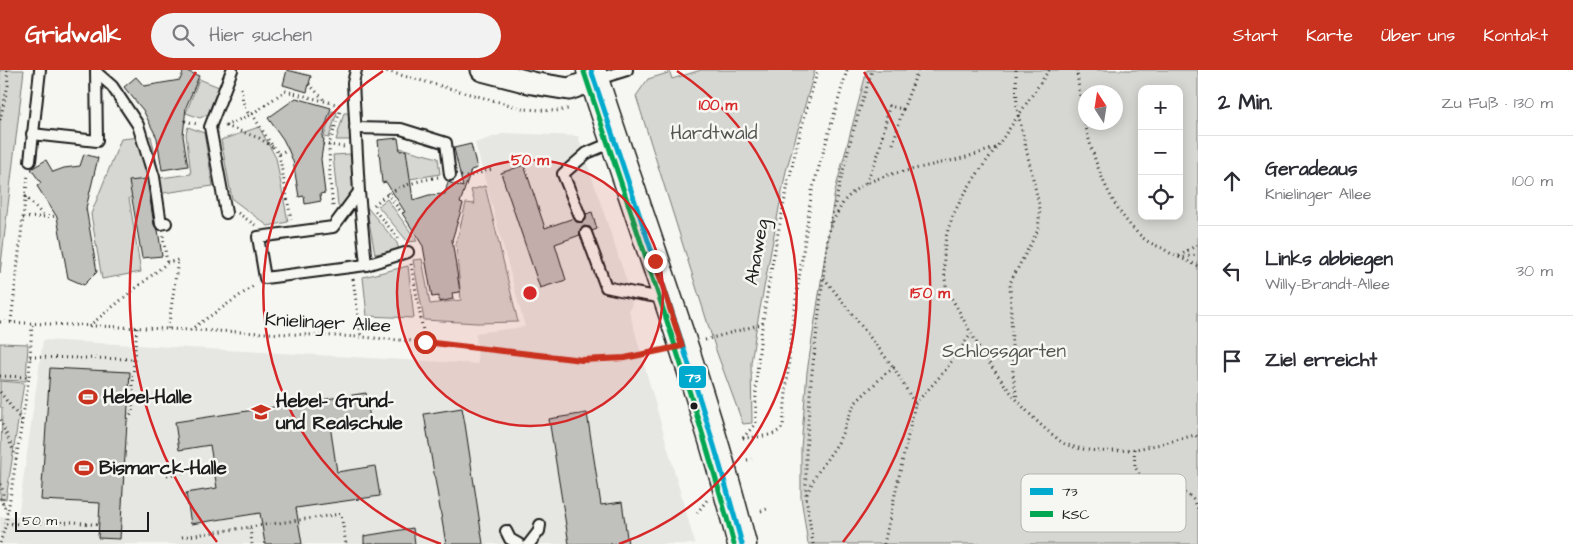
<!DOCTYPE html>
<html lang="de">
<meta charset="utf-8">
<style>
:root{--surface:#fff;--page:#f2f2f3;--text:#2b2b33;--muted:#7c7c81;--line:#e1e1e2;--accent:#c8321e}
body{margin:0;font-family:"Architects Daughter",sans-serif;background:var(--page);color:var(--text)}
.controls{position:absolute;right:15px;top:15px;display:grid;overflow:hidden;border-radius:10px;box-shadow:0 2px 12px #0003}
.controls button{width:45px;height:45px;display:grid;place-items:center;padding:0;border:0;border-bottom:1px solid var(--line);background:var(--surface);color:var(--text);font:25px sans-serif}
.compass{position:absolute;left:1078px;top:15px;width:45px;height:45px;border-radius:50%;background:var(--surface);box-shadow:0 2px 12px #0003;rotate:348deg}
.scale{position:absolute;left:15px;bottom:12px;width:134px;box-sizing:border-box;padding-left:5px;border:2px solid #1c1c1c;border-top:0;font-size:14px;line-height:18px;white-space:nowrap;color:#1c1c1c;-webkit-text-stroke:4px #f6f6f2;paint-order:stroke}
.stop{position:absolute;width:15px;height:15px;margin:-11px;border:4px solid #c8321e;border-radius:50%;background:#fff}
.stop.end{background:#c8321e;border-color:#fff;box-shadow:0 1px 5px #0008}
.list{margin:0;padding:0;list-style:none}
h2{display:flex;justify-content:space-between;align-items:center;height:65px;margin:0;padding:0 20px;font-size:21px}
h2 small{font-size:16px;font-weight:400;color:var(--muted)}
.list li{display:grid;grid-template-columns:32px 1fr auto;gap:15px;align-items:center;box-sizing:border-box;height:90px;padding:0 20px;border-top:1px solid var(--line)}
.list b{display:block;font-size:19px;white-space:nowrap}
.list p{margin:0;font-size:16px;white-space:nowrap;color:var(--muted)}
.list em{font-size:16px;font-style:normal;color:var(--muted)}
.icon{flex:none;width:28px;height:28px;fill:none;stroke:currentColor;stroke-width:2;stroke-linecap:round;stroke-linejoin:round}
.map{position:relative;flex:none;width:1198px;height:474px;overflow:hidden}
header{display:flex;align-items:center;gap:30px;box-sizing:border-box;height:70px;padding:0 25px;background:var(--accent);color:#fff}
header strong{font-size:24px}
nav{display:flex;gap:28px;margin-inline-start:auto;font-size:18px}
.search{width:350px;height:45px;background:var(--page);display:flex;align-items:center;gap:12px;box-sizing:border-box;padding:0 18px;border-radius:28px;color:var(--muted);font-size:19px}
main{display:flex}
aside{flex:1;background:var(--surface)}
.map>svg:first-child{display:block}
.built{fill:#e6e6e2}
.green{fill:#d6d6d2;stroke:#797977;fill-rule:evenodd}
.building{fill:#c0c0bd;stroke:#1c1c1c}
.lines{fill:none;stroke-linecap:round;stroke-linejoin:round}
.service-casing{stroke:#1c1c1c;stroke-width:14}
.minor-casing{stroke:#1c1c1c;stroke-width:25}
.secondary-casing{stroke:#1c1c1c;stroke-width:31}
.path{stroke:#1c1c1c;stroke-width:3;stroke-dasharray:1 4;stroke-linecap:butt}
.service{stroke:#f6f6f2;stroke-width:10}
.minor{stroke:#f6f6f2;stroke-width:21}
.secondary{stroke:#f6f6f2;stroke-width:28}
.bus-1-casing{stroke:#f6f6f2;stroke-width:9}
.bus-2-casing{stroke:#f6f6f2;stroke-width:9}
.bus-1{stroke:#00a9ce;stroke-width:5}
.bus-2{stroke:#00a651;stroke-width:5}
.route{stroke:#c8321e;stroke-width:6}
.ring{fill:none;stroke:#d62828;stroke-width:2.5}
.bus-dot{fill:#1c1c1c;stroke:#f6f6f2;stroke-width:2}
.labels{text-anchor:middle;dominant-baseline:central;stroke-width:5;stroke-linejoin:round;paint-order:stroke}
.park-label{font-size:19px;fill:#545453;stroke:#f6f6f2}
.street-label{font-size:19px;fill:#1c1c1c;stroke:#f6f6f2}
.poi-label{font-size:19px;font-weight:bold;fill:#1c1c1c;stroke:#f6f6f2;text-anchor:start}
.key{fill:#f6f6f2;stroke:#b5b5b2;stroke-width:1}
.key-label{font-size:14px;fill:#1c1c1c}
.centre{fill:#d62828;stroke:#f6f6f2;stroke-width:2.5}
.ring-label{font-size:15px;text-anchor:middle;font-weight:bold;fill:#d62828;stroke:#f6f6f2;stroke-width:5;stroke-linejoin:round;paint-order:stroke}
.line-badge{stroke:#f6f6f2;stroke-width:2}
.badge-label{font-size:14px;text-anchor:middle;font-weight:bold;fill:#fff}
</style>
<header>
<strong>Gridwalk</strong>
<div class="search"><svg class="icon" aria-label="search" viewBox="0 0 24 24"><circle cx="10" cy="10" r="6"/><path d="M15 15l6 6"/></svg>Hier suchen</div>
<nav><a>Start</a><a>Karte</a><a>Über uns</a><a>Kontakt</a></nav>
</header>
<main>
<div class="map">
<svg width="1198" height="474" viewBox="0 0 1198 474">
<rect width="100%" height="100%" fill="#f6f6f2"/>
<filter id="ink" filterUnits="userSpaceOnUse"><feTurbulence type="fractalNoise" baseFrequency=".02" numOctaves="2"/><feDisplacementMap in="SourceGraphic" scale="10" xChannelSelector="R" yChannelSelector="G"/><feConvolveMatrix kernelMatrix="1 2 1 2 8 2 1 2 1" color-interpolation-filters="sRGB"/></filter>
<g filter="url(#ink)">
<polygon class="built" points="505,63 578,66 633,230 629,241 695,474 0,474 0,447 18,447 43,270 478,294 476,263 525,257 475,73"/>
<g class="green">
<polygon points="0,0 24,0 0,203"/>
<polygon points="667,0 669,0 672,9 701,0 815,0 786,101 756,260 751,293 752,353 743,354 717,283 636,26 648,9 668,3"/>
<path d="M867,0H1198V474H808L801,427V378L807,302L835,121ZM1142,19H1179V146H1142ZM1086,22H1116V52H1086Z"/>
<polygon points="199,9 219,17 208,44 200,48 186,43"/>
<polygon points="332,41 337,42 329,68 324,67"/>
<polygon points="344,43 349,43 351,70 336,70"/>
<polygon points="188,57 204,63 213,116 129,128 141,202 102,209 91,144 121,69 151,66 160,108 191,104 186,64"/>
<polygon points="259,57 276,88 288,152 268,156 232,129 221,70"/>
<polygon points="400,78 438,88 440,104 404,110"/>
<polygon points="350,84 354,121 346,135 338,136 333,85"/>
<polygon points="485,116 518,252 477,253 424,250 413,190 422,189 430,234 461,230 456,174 466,133 475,134 471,120"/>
<polygon points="387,129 417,171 408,172 378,136"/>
<polygon points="366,136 397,173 399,180 375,184"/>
<polygon points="408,196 414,248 367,246 363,207"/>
<polygon points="0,273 28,274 26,311 0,310"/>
<polygon points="0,311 24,313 6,429 0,430 2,337 0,337"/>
</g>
<g class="building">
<polygon points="184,0 199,6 186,37 183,66 188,96 162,100 157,68 143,40 124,17 136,7 144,16 180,10"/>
<polygon points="287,0 311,6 307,22 283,15"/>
<polygon points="296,28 331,38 322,68 324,69 321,89 325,123 320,124 321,131 305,134 304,126 299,127 293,91 288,79 283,69 268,48"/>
<polygon points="398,68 400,81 406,80 413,130 429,125 445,124 448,112 463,117 454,78 471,74 477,98 471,100 460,133 463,134 452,170 460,222 452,223 453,229 439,232 439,226 432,227 423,176 402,143 405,142 386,112 382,113 378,70"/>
<polygon points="84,84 98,88 86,138 97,202 84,215 68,208 57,147 37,116 41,113 31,99 46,90 53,102 64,98 80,96"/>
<polygon points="524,95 545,158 574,148 576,152 582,152 586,150 586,144 592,142 597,159 592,161 590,157 584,156 580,159 580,165 555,174 566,210 540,218 501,103"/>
<polygon points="147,109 154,155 158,160 162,186 142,188 129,111"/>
<polygon points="50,298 130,302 120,469 98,468 100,433 41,430"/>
<polygon points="366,323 370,349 330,355 337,402 375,396 380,426 296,438 302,474 265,474 260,443 191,454 186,423 217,418 210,375 179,380 175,352"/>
<polygon points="462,338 465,354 483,474 446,474 424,344"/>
<polygon points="587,343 601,435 622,432 628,474 569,474 549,349"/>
<polygon points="413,458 415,474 364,474 364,466"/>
</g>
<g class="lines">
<g class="service-casing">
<g id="service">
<polyline points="356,0 353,13 359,122 333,157 258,167 265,208 366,195"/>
<polyline points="97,3 112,16 138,55 154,107 161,154 166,153"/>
<polyline points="595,10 627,0"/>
<polyline points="355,58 401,59 446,73 450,105"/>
<polyline points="32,64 97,71 96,0"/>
<polyline points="30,91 40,0"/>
<polyline points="359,122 366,195 408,182"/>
<polyline points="226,143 210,57 232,0"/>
<polyline points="580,146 563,104 587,83 613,72"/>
<polyline points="586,163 606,217 634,223 664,228"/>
<polyline points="506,461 510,469 519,474"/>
<polyline points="529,474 539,461 540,455"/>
</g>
</g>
<g class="minor-casing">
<polyline id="minor" points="482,0 532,13 569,19 594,10"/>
</g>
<g class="secondary-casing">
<path id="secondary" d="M591,0C642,157 701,313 742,474"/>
</g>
<g class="path">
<polyline points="382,0 525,39 556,41 568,39"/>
<polyline points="1016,0 1017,39 1040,139 1038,160 1010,213 1013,305 1017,328"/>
<path d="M1049,0C1032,25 1015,51 998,75C977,105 955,131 946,167C943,183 943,203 947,219C950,227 956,235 960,243C983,287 1012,331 1050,363C1055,366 1060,372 1065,374C1107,390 1154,376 1195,365L1198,368"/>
<path d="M1077,0C1081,53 1100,131 1142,167C1147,172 1155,175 1162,178C1167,181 1174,186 1179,187C1184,188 1193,185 1198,185"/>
<polyline points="309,14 326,32"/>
<polyline points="241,18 243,32 249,45"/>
<polyline points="0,50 8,15 7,0"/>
<polyline points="185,51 197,54"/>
<polyline points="225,56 252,44 285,21 343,36"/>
<polyline points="226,56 259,68 273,77 252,44"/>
<polyline points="323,74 344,77"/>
<polyline points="893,74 903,39"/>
<polyline points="273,77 279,84 291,149"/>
<polyline points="279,84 288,79"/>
<polyline points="461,106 467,107 492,99"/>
<polyline points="866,113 879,82 889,36 903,39 918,0"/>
<polyline points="387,123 402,143"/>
<polyline points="25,126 45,147"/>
<path d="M374,135C394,117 412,112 438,107"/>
<polyline points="333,136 330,110 329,75 340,41"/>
<polyline points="375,141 401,171"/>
<polyline points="238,143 255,155"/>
<polyline points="23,148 58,146"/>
<polyline points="830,153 852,65 872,0"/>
<polyline points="163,166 167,193"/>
<polyline points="1179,186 1198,174"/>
<polyline points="1179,187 1198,196"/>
<polyline points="411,194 425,272"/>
<polyline points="824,208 894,298"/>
<polyline points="353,209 361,267"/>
<polyline points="0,252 361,267 425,272 582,290 625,288 662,280"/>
<polyline points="11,252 28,104"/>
<polyline points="89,256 167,193 178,190 168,260"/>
<polyline points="190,260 255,215"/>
<polyline points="705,270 762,254"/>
<polyline points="30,287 134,289 132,343 127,351"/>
<polyline points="134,289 137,258"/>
<polyline points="0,306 29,307"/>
<polyline points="0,322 22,351"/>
<polyline points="915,334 944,302 971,264"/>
<polyline points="0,350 15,384"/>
<path d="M743,368C755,367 777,367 783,356L792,256L812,121L847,0"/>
<path d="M743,368L756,353C754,300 763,248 772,195C784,129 798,64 818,0"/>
<path d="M1134,379L1135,397L1148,418C1167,419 1193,417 1198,440"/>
<polyline points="747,390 752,389"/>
<polyline points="167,405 214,397"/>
<polyline points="0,414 3,421 3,435"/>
<polyline points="807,424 816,405 838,373 855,333 885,304 894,298 915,334 884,474"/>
<polyline points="0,428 7,442"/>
<polyline points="761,441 767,439"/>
<polyline points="697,443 707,430"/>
<polyline points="6,454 74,452 99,455"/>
<polyline points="250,457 341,444 346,474"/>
<polyline points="182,467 250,457 252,474"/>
<polyline points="0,473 6,454 29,307 32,253"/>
<polyline points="813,474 806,427 806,382 811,311 829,158 844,131 854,121 866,113 888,105 963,88 996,78"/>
</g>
<use href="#service" class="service"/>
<use href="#minor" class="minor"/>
<use href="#secondary" class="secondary"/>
<g class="bus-1-casing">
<path id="bus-1" d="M591,0C643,158 699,314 742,474"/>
</g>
<g class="bus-2-casing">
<path id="bus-2" d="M584,2C636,159 691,314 734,474"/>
</g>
<use href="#bus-1" class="bus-1"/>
<use href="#bus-2" class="bus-2"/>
</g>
</g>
<g class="lines" filter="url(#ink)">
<polyline class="route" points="425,272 582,290 625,288 682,276 655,191"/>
</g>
<circle cx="530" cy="223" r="133" fill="#d62828" fill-opacity=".12"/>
<g class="ring">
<circle cx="530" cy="223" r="133"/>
<path d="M441 474A266 266 0 0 1 383 1M677 1A266 266 0 0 1 619 474"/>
<path d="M217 472A400 400 0 0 1 196 2M864 2A400 400 0 0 1 843 472"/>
</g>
<defs>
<g id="stadium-bare" transform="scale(1.5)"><path d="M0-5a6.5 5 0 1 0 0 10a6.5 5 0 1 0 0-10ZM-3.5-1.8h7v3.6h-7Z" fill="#c8321e" stroke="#f6f6f2" stroke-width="2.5" paint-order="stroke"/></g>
<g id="school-bare" transform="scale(1.5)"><path d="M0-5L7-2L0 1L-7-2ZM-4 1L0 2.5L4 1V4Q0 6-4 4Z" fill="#c8321e" stroke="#f6f6f2" stroke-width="2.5" paint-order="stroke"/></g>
</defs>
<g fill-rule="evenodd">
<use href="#stadium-bare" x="88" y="327"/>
<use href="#school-bare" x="261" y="342"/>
<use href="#stadium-bare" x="84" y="398"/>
</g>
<circle class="bus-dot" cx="694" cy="336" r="4.5"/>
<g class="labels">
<g class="park-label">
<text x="714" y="63">Hardtwald</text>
<text x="1004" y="281">Schlossgarten</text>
</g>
<g class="street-label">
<text transform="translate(757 182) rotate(-80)">Ahaweg</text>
<text transform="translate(328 253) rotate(3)">Knielinger Allee</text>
</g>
<g class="poi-label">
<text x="103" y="327">Hebel-Halle</text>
<text x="276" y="331">Hebel- Grund-<tspan x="276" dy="22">und Realschule</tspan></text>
<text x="99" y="398">Bismarck-Halle</text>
</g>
</g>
<rect x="1021" y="404" width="165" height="58" rx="8" class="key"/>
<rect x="1030" y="418" width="23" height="7" fill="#00a9ce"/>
<rect x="1030" y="441" width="23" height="6" fill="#00a651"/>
<g class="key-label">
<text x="1062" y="426">73</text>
<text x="1062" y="449">KSC</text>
</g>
<circle cx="530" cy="223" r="8" class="centre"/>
<g class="ring-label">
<text x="718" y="40">100 m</text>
<text x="530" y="95">50 m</text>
<text x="930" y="228">150 m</text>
</g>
<rect class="line-badge" x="678" y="295" width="29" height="24" rx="5" fill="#00a9ce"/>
<g class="badge-label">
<text x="693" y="312">73</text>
</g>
</svg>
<div class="controls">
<button>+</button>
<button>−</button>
<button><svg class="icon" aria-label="locate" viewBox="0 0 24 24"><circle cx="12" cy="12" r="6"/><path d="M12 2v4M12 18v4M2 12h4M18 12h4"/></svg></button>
</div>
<svg class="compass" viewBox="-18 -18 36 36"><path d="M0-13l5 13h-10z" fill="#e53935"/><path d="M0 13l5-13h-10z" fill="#7c7c81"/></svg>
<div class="scale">50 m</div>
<div class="stop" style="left:425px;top:272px"></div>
<div class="stop end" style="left:655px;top:191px"></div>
</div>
<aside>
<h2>2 Min.<small>Zu Fuß · 130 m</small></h2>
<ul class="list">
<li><svg class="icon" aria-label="ahead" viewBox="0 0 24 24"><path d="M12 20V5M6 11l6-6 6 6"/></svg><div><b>Geradeaus</b><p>Knielinger Allee</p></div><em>100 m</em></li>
<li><svg class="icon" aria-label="left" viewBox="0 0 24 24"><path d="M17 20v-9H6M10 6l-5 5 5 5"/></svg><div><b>Links abbiegen</b><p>Willy-Brandt-Allee</p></div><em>30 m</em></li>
<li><svg class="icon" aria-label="arrive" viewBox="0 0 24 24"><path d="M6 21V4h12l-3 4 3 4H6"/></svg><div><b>Ziel erreicht</b></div></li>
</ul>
</aside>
</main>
